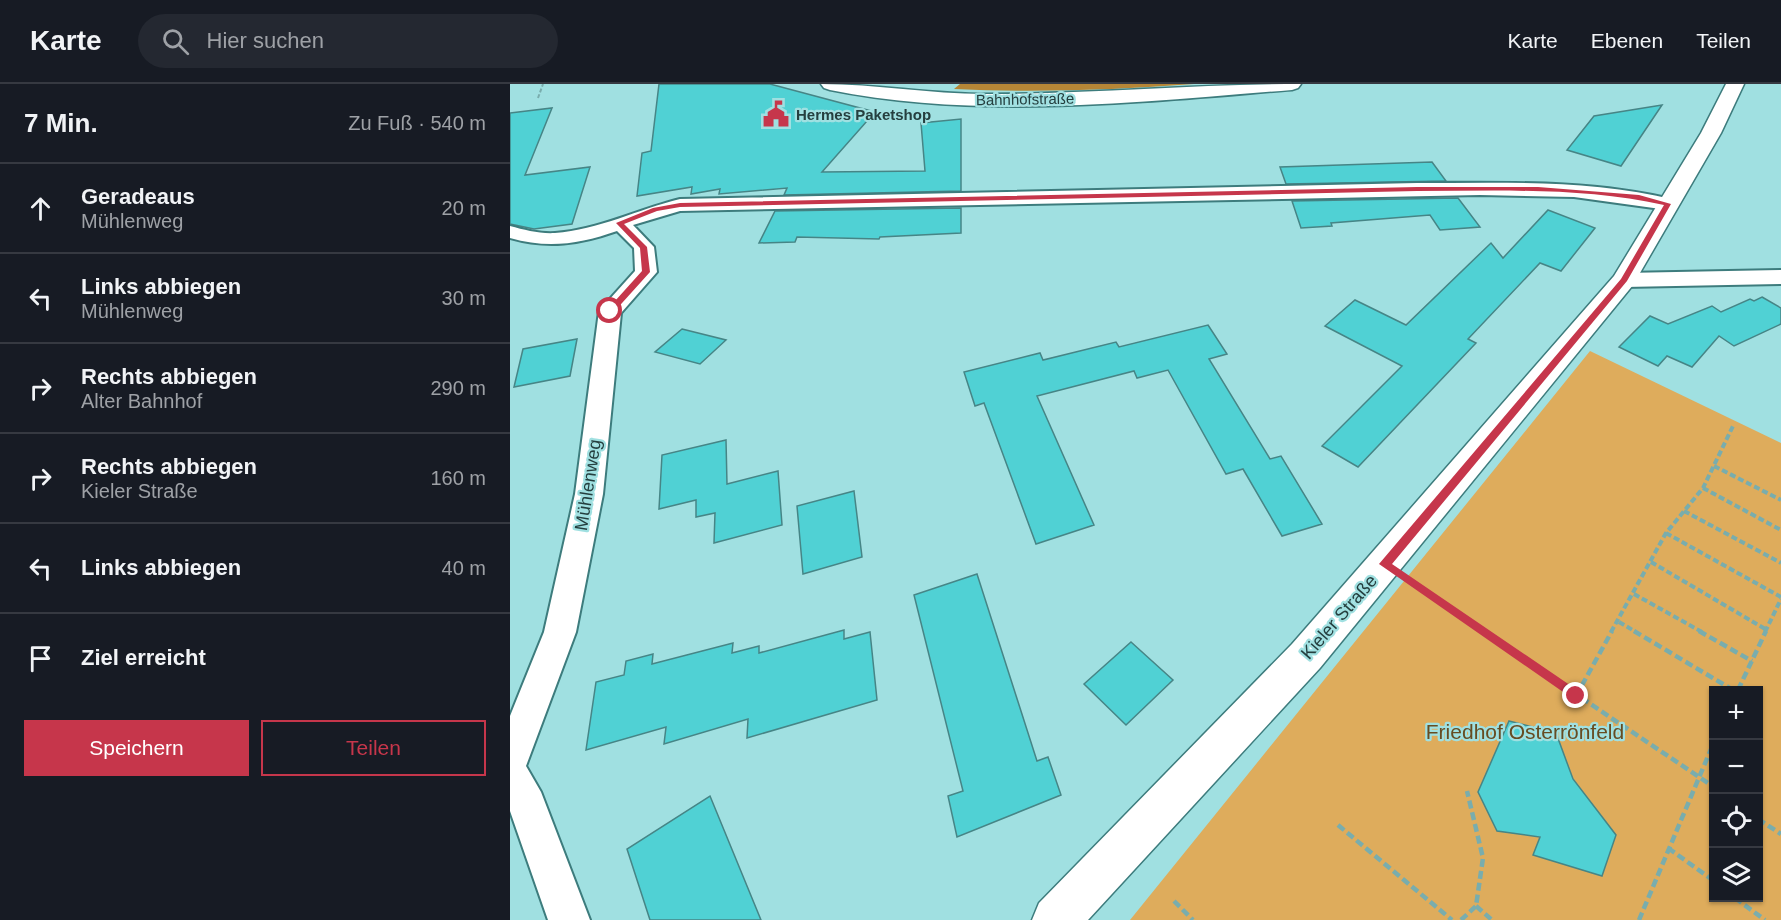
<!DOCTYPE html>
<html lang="de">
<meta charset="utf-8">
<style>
:root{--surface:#171b24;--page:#242831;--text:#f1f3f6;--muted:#9ea1a6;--line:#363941;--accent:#c6364b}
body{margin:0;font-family:Arial,sans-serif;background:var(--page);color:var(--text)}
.controls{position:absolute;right:18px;bottom:18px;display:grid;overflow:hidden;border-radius:0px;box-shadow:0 2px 4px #0004}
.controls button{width:54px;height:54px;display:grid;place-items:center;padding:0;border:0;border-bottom:2px solid var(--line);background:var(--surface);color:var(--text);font:30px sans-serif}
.stop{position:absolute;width:18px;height:18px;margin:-14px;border:4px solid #c6364b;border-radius:50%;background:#fff}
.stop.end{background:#c6364b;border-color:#fff;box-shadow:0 2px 6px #0008}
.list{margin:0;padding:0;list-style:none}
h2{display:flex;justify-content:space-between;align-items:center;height:78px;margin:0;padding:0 24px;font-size:26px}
h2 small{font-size:20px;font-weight:400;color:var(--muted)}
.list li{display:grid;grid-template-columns:39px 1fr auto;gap:18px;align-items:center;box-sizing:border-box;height:90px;padding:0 24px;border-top:2px solid var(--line)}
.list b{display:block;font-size:22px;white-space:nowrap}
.list p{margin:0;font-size:20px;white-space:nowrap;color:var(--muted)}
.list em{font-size:20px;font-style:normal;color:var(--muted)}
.actions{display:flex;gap:12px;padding:18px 24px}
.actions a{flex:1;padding:14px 0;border:2px solid var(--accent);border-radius:0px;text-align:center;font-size:21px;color:var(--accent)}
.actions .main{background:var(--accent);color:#fff}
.icon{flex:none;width:33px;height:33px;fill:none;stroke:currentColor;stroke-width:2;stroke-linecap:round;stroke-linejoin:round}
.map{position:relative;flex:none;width:1271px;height:836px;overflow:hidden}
header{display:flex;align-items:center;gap:36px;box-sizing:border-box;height:84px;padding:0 30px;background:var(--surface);border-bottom:2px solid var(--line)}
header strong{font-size:28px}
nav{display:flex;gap:33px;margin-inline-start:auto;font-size:21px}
.search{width:420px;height:54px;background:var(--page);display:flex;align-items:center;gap:15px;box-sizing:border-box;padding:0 21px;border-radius:33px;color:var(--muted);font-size:22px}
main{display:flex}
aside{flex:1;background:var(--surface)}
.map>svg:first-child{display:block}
.green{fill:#deac5c;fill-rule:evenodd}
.forest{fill:#b68636}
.building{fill:#50d1d4;stroke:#468586;stroke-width:1.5}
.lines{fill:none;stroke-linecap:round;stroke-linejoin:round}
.minor-casing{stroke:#3d7c7d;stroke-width:4}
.tertiary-casing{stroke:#3d7c7d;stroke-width:3}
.secondary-casing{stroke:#3d7c7d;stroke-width:3}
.path-far2{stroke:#79adad;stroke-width:2;stroke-dasharray:4 2;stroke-linecap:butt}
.path-far1{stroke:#79adad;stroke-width:4;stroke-dasharray:6 3;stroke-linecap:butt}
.path{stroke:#79adad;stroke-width:4.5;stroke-dasharray:8 4;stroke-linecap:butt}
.minor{fill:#fff;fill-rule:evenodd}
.tertiary{fill:#fff;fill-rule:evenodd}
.secondary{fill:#fff;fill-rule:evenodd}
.route{fill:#c6364b}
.labels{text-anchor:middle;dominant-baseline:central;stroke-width:4.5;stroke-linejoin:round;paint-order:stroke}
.far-street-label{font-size:15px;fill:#253f3f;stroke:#a0e0e1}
.far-poi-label{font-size:15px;font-weight:bold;fill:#253f3f;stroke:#a0e0e1;text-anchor:start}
.street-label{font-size:18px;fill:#253f3f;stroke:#a0e0e1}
.near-park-label{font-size:21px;fill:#664c22;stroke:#a0e0e1}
</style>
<header>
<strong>Karte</strong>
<div class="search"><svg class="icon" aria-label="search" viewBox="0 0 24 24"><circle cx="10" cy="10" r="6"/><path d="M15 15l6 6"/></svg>Hier suchen</div>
<nav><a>Karte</a><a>Ebenen</a><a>Teilen</a></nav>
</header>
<main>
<aside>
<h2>7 Min.<small>Zu Fuß · 540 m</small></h2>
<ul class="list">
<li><svg class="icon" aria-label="ahead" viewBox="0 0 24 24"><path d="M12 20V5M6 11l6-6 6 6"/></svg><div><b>Geradeaus</b><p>Mühlenweg</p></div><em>20 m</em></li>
<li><svg class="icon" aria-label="left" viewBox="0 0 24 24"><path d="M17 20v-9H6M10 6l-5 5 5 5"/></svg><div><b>Links abbiegen</b><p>Mühlenweg</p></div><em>30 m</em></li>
<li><svg class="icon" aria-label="right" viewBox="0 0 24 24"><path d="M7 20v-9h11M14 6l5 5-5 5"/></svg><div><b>Rechts abbiegen</b><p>Alter Bahnhof</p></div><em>290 m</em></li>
<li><svg class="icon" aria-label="right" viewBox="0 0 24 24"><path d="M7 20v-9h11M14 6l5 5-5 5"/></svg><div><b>Rechts abbiegen</b><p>Kieler Straße</p></div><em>160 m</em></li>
<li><svg class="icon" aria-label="left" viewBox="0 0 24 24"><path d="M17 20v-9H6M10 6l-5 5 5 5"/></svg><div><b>Links abbiegen</b></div><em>40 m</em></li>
<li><svg class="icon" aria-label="arrive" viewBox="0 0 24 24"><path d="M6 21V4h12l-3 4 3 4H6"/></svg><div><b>Ziel erreicht</b></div></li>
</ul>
<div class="actions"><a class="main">Speichern</a><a>Teilen</a></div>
</aside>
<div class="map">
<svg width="1271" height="836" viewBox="0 0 1271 836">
<rect width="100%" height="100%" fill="#a0e0e1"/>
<path class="green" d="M1080,267L1271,359V836H620ZM1204,606H1248V814H1204Z"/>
<path class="forest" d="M450,0H684C604,6 524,9 444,5Z"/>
<g class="building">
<polygon points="149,0 260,0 365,28 312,88 415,87 411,39 451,35 451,107 274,111 277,104 209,110 210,105 181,110 182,103 127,112 132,69 141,67"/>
<polygon points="1152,21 1111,82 1057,66 1084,32"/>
<polygon points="42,24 15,91 80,83 62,140 24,145 0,140 0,29"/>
<polygon points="922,78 936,97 776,100 770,83"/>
<polygon points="948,114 970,143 930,146 920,131 821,139 822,142 791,144 782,117"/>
<polygon points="451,124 451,149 370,153 369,155 287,153 285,158 249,159 265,127"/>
<polygon points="1038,126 1085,144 1051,187 1030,179 958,255 966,259 848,383 812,362 892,282 815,242 845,216 896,241 981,159 993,174"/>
<polygon points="1252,213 1271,224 1271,240 1224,262 1209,252 1182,283 1157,272 1148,282 1109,263 1140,232 1158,240 1202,222 1211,228 1240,215 1244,217"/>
<polygon points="698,241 717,270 699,275 760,375 771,372 812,440 772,452 733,385 716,390 658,286 627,294 624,287 527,312 584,441 526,460 474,319 465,322 454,288 530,269 533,276 606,258 609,263"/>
<polygon points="172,245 216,256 190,280 145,268"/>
<polygon points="67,255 60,292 4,303 13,265"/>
<polygon points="216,356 217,400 268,387 272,441 204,459 205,429 186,433 186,416 149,425 152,371"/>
<polygon points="344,407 352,473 293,490 287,422"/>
<polygon points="467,490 527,677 538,673 551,711 447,753 438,712 453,707 404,511"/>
<polygon points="334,546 334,555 360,548 367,616 237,654 238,635 154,660 156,643 76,666 86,598 114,591 116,577 143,570 142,580 223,559 222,569 249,562 249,569"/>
<polygon points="621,558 663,596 616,641 574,600"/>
<polygon points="999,637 1046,649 1063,695 1106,751 1092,792 1023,771 1030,753 987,747 968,708"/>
<polygon points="200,712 251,836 140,836 117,765"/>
</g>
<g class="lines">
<g class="minor-casing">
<g id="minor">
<path d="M907,99C992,99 1081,95 1165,116L1168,120L1165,124L1158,126L1064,113L970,111L170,127L123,141L144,163L147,188L111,229L93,410L66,548L16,682L31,708L80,836H38L0,727V632L34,548L65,410L89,227L125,187L124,164L107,147C70,160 38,165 0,154V142C15,146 30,150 45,149C88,146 129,125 170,115Z"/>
<polygon points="1271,186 1271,200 1114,203 1106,201 1103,196 1106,191 1114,189"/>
</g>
</g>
<g class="tertiary-casing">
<polygon id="tertiary" points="1216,0 1234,0 1211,49 1123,201 810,584 578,836 522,836 529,819 782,560 1104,192 1191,49"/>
</g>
<g class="secondary-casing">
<path id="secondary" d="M311,0C366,0 420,10 475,10C581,10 686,0 791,0L788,4L782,6C631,18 469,36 320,6L314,4Z"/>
</g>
<polyline class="path-far2" points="28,14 33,0"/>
<g class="path-far1">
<polyline points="1204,382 1271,416"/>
<polyline points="1193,404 1271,446"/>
<polyline points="1174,427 1271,479"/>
<polyline points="1156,449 1271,513"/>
<polyline points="1141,478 1257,546"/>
<polyline points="902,500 974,548"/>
<polyline points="1124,510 1192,548"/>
<polyline points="1109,538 1126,548"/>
<polyline points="1101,548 1156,449 1193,404 1223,342"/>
<polyline points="1255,548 1271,515"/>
</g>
<g class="path">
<polyline points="972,547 1204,703"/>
<polyline points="1124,547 1223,606"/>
<polyline points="1189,547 1242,577"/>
<polyline points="1228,606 1256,547"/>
<polyline points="1066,612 1102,547"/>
<polyline points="1248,735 1271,750"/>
<polyline points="828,741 942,836"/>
<polyline points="1158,764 1204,797"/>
<polyline points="1225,814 1255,836"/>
<polyline points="664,817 683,836"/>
<polyline points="966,822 982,836"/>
<polyline points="951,836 966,822 973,774 957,707"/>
<polyline points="1129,836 1204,658"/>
</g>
<use href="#minor" class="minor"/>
<use href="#tertiary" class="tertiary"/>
<use href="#secondary" class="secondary"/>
</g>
<path class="route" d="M907,103H1028L1129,111L1161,120L1117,197L882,480L1070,608V616L1066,617L869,480L1111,195L1154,121C1073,103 989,107 907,107L170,123L147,127L114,140L137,163L140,188L103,229L96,227L132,187L130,164L106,139L143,124L170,119Z"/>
<defs>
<g id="civic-bare" transform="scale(2.07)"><path d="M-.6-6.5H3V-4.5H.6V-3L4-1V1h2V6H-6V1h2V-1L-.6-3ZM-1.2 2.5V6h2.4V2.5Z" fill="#c6364b" stroke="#a0e0e1" stroke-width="2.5" paint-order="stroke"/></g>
</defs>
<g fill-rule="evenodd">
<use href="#civic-bare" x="266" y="30"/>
</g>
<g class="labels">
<g class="far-street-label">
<text transform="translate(515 15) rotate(-1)">Bahnhofstraße</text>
</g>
<g class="far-poi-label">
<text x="286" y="30">Hermes Paketshop</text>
</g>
<g class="street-label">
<text transform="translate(78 401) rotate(-81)">Mühlenweg</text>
<text transform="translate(829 533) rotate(-49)">Kieler Straße</text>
</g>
<g class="near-park-label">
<text x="1015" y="647">Friedhof Osterrönfeld</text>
</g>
</g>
</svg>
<div class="controls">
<button>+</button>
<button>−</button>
<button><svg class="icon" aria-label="locate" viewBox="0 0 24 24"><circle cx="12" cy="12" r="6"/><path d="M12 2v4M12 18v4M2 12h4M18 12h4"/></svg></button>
<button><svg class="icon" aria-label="layers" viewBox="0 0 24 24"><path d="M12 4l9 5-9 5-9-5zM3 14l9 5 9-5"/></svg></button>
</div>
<div class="stop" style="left:100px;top:227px"></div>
<div class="stop end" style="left:1066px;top:612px"></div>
</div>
</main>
